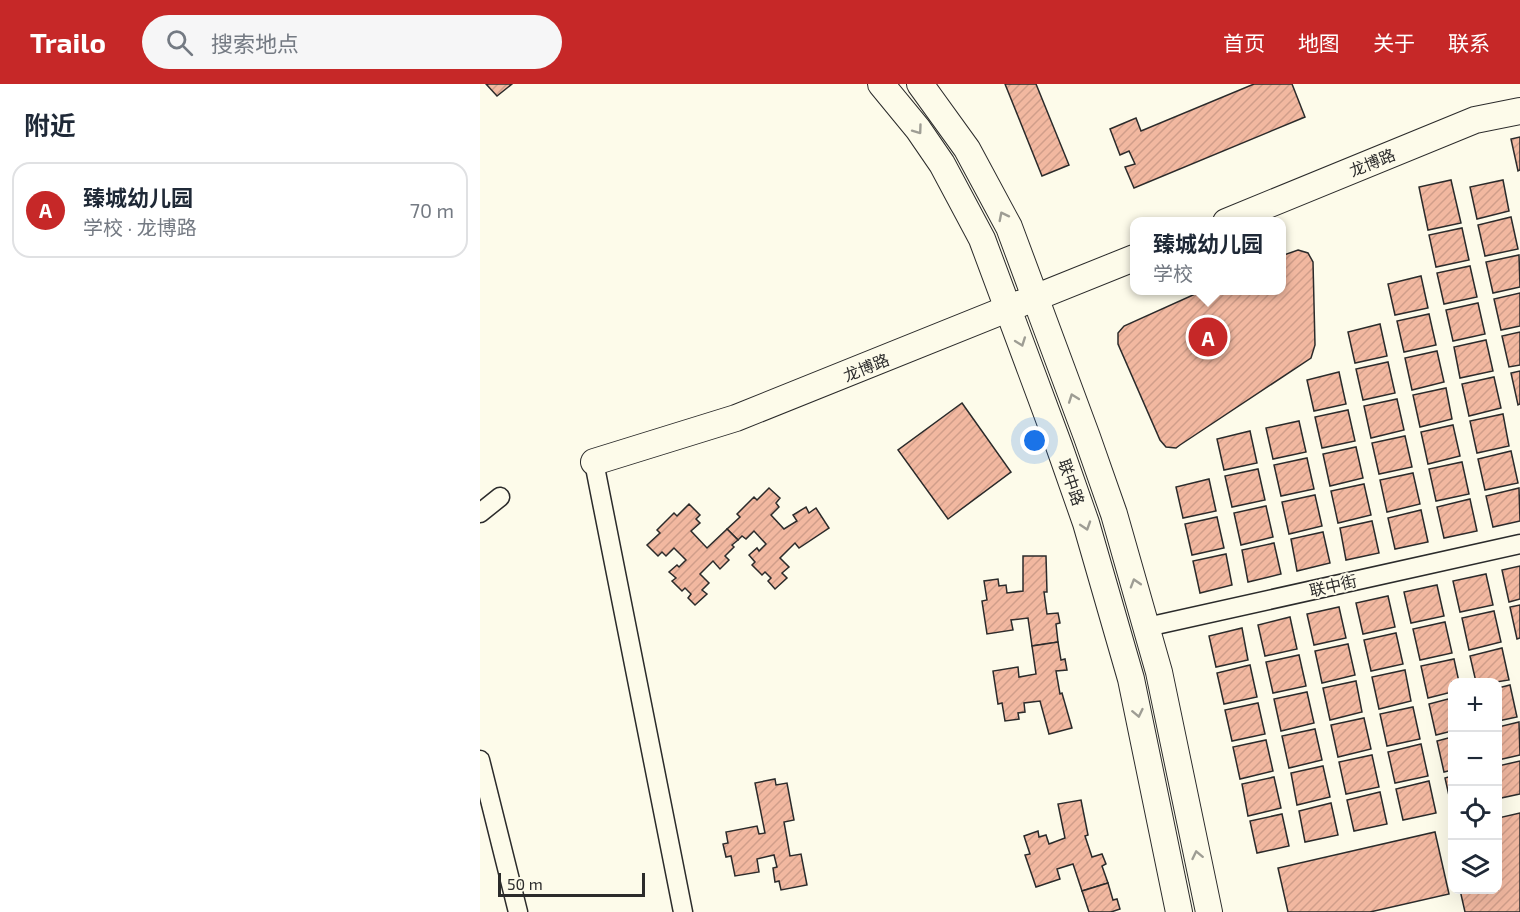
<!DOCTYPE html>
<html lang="zh">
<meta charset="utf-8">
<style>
:root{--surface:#fff;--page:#f6f6f7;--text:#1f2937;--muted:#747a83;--line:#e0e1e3;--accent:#c62828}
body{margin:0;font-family:"Exo 2","Noto Sans SC",sans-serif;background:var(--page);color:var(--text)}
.controls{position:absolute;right:18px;bottom:18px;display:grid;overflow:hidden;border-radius:12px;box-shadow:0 6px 24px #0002}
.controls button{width:54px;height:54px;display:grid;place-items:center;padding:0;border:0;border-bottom:2px solid var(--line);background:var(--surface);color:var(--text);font:30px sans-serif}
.scale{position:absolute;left:18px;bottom:15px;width:147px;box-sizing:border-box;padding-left:6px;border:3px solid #2b2b2b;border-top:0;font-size:16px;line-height:21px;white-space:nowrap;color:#2b2b2b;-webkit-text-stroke:4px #fdfbea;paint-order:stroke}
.you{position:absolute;left:555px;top:357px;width:21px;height:21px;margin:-15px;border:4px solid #fff;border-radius:50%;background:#1a73e8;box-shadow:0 0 0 9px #1a73e833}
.badge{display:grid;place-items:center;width:39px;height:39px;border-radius:50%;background:var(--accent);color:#fff;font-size:20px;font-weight:700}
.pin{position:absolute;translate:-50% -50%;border:3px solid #fff;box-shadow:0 2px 6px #0006}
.popup{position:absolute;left:650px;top:133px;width:156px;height:78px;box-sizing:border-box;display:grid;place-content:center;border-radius:12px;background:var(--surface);filter:drop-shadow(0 2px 4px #0005);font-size:20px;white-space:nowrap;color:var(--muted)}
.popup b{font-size:22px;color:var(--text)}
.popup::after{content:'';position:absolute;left:50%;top:100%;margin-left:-12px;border:12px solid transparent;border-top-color:var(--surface)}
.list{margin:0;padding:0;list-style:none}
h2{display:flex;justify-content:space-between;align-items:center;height:78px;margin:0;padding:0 24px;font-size:26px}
h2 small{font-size:20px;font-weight:400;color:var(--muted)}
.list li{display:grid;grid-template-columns:39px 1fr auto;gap:18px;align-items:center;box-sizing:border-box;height:96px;margin:0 12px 12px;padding:0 12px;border:2px solid var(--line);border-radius:18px}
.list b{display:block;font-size:22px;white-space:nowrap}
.list p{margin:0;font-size:20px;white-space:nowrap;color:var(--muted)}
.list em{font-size:20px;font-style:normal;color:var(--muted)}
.icon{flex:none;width:33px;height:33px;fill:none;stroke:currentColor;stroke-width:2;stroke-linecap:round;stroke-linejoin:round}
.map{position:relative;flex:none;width:1040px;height:828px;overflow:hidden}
header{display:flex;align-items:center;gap:36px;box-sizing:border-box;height:84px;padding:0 30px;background:var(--accent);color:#fff}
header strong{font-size:28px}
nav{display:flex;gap:33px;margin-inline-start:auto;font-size:21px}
.search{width:420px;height:54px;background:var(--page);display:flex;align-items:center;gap:15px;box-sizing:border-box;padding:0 21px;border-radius:33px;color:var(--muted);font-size:22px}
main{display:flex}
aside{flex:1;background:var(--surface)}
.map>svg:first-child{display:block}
.building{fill:url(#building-hatch);stroke:#2b2b2b;stroke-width:1.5}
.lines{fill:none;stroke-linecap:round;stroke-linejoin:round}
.street-casing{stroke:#2b2b2b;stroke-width:21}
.secondary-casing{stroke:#2b2b2b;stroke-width:28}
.street{stroke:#fdfbea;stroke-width:18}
.secondary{stroke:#fdfbea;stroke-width:26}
.oneway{stroke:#9e9d94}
.labels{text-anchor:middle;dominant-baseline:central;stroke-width:4.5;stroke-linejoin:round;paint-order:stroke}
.street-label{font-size:16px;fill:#2b2b2b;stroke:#fdfbea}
</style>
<header>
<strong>Trailo</strong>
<div class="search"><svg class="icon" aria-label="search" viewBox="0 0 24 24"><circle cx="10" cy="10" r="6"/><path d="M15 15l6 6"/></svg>搜索地点</div>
<nav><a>首页</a><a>地图</a><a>关于</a><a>联系</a></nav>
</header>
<main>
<aside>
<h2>附近<small></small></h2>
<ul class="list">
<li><span class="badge">A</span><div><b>臻城幼儿园</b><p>学校 · 龙博路</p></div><em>70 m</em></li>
</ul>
</aside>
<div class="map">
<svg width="1040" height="828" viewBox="0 0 1040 828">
<defs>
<pattern id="building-hatch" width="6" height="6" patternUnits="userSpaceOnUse" patternTransform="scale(1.5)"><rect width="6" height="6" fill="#f2b8a0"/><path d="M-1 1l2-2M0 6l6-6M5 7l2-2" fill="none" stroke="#d09e8a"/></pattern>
</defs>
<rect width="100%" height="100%" fill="#fdfbea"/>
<g class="building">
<polygon points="6,0 32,0 17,12"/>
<polygon points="525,0 556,0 589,81 562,92"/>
<polygon points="774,0 812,0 825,33 654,104 645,83 655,80 649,67 640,71 630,45 656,34 661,47"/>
<polygon points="1040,53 1040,86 1038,87 1031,55"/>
<polygon points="971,96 981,139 948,146 939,103"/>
<polygon points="1023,96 1029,127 997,135 990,103"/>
<polygon points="1031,133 1038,165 1005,172 998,141"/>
<polygon points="982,144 989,176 956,183 949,151"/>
<polygon points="818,166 828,169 833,178 835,261 831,274 700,361 696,364 686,363 680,356 638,260 638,249 644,242 724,206 801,206 801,172"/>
<polygon points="1039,171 1040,203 1013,209 1006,178"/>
<polygon points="990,182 997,213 964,220 957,189"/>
<polygon points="941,192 948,224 915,231 908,200"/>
<polygon points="1040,209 1040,242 1021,246 1014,215"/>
<polygon points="998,219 1005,250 973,257 966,226"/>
<polygon points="949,230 956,261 924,268 917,237"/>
<polygon points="900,240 907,272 875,279 868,248"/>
<polygon points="1040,248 1040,281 1029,283 1022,252"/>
<polygon points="1006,256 1013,287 980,294 974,263"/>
<polygon points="957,267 964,298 932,306 925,274"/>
<polygon points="908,278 915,309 883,316 876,285"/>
<polygon points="1040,287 1040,320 1038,321 1031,289"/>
<polygon points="859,288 866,320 834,327 827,296"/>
<polygon points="1014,293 1021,324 989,332 982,300"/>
<polygon points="966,304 972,335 940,343 933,311"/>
<polygon points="917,315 924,346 891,354 884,322"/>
<polygon points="482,319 531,388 468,435 418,366"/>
<polygon points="868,326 875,357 842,364 835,333"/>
<polygon points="1023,330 1029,362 997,369 990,337"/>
<polygon points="819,337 826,368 793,375 786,344"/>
<polygon points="973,341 980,372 948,380 941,348"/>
<polygon points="770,347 777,379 744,386 737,355"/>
<polygon points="925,352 932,383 899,390 892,359"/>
<polygon points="876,363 883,394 850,402 843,370"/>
<polygon points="1031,367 1038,399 1005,406 998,375"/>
<polygon points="827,374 834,405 801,412 794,381"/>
<polygon points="982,378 989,410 956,417 949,385"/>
<polygon points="778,385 785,416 752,423 745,392"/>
<polygon points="933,389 940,420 907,428 900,396"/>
<polygon points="729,395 736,427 703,434 696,403"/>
<polygon points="884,400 891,431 858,439 851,407"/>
<polygon points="289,404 300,414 296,419 299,423 291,431 304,445 317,437 313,431 326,423 329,429 336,424 349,444 319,464 315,459 300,474 309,483 302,489 307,494 295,505 288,497 291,494 285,488 282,491 272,481 275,478 269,471 277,464 279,467 286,460 274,447 266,455 262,452 258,456 247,445 260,433 257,430 274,413 277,416"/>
<polygon points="1039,404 1040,437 1013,443 1006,412"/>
<polygon points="835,411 842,442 809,450 802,418"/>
<polygon points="990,415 997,447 964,454 957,423"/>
<polygon points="209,420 220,431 216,435 220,439 211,447 227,464 247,445 258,456 252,461 254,463 245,472 249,476 240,485 233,477 220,490 229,499 222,506 227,510 215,521 208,514 211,510 205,504 202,507 192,497 196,494 189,488 197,481 199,483 206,476 194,464 186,472 182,468 178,472 167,461 180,449 177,446 194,429 197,432"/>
<polygon points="786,422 793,453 761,461 754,429"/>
<polygon points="941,426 948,458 915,465 908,434"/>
<polygon points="737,433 744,464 712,471 705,440"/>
<polygon points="892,437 899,469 866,476 860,444"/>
<polygon points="843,448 850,479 817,487 811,455"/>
<polygon points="794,459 801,490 768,498 762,466"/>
<polygon points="746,470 752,501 720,509 713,477"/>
<polygon points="543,472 566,472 567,508 564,508 567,530 578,529 580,539 576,540 578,558 552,562 548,534 531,536 533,546 507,550 502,517 507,516 504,497 518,495 519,502 526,501 527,509 543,507"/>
<polygon points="1040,482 1040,515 1029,518 1022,486"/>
<polygon points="1006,490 1013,521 980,528 973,497"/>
<polygon points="957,501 964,532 931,539 924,508"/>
<polygon points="908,512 915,543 883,550 876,519"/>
<polygon points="1040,521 1040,554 1037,555 1030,523"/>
<polygon points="859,523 866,554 834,561 827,530"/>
<polygon points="1014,527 1021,558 989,566 982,534"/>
<polygon points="810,533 817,565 785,572 778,541"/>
<polygon points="965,538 972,569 940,576 933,545"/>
<polygon points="762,544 768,576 736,583 729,552"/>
<polygon points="916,549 923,580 891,587 884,556"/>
<polygon points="578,558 581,576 585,575 587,586 576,587 580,610 582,609 592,644 569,650 560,617 544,619 545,628 538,629 539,635 525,637 522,619 518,620 513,587 538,583 539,593 556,590 552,562"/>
<polygon points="868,560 875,591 842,599 835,567"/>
<polygon points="1022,564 1029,596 1016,598 996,598 990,572"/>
<polygon points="819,571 826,602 793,609 786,578"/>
<polygon points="974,575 979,598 972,598 972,608 948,614 941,582"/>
<polygon points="770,581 777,613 744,620 737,589"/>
<polygon points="925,586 931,617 899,625 892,593"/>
<polygon points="876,597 882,628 850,636 843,604"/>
<polygon points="1030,601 1037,633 1018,637 1018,604"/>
<polygon points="827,608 834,639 801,647 794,615"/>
<polygon points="972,614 972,647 956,651 949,620"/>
<polygon points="778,619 785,650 752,657 745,626"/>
<polygon points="933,623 940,655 907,662 900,630"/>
<polygon points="884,634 891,665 858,673 851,641"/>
<polygon points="1039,638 1040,671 1018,676 1018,643"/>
<polygon points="835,645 842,676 809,684 802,652"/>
<polygon points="972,653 972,686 964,688 957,657"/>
<polygon points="786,656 793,687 760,695 753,663"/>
<polygon points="941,660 948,692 915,699 908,668"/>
<polygon points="892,671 899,703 866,710 859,678"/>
<polygon points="1040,677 1040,710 1021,714 1018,699 1018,682"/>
<polygon points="843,682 850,713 817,721 811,689"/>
<polygon points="972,692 972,725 965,694"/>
<polygon points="794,693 801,724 768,732 762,700"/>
<polygon points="295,695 296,701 307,699 314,736 304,738 310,772 321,770 327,801 301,806 299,797 295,798 293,784 297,783 294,771 277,775 279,788 255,792 251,772 246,773 243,760 248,759 246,748 277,742 279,750 285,749 275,699"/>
<polygon points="949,697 956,729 923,736 916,705"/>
<polygon points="900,708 907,740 874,747 867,716"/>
<polygon points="601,716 608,751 605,752 612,773 622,770 626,780 622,782 628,799 602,807 593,780 577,785 580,795 556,803 545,771 550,770 544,752 558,747 559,753 566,751 569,760 585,754 578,720"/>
<polygon points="851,719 858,751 825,758 819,727"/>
<polygon points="1040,729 1040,828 985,828 980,806 1018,806 1018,734"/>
<polygon points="802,730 809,762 777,769 770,737"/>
<polygon points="955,748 969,810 890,828 808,828 798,784"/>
<polygon points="628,799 633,816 637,815 640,825 631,828 609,828 602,807"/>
</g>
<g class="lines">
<g class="street-casing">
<g id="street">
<polyline points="114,378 203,828"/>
<polyline points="0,429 20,413"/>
<polyline points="667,543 1040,460"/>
<polyline points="0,676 38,828"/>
</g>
</g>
<g class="secondary-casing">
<g id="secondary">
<polyline points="401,0 438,45 462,80 502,155 579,362 606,439 651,595 699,828"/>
<polyline points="440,0 487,65 529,143 607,353 634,430 679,588 729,828"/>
<polyline points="746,138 995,36 1040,27"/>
<polyline points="114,378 256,334 654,174"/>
</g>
</g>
<use href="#street" class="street"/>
<use href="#secondary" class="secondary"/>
</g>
<defs><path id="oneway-chevron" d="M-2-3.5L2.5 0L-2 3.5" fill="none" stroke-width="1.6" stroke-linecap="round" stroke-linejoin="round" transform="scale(1.5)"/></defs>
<g class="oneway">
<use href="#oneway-chevron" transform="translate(438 46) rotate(54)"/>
<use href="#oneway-chevron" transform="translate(523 132) rotate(-117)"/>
<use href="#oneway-chevron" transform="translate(541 258) rotate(70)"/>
<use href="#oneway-chevron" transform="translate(593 314) rotate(-110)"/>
<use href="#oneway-chevron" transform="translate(606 442) rotate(72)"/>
<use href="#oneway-chevron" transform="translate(655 499) rotate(-107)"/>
<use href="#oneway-chevron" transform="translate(658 629) rotate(78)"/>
<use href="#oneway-chevron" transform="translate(717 771) rotate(-102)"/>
</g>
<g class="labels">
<g class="street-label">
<text transform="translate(892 78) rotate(-22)">龙博路</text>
<text transform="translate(386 283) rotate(-22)">龙博路</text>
<text transform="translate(592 398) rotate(71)">联中路</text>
<text transform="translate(853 501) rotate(-13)">联中街</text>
</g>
</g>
</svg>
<div class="controls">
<button>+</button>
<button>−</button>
<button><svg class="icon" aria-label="locate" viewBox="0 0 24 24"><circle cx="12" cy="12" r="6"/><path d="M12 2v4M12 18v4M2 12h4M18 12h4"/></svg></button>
<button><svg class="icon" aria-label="layers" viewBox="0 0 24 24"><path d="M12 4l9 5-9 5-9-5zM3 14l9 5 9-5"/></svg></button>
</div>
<div class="scale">50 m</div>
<div class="you"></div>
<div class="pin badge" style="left:728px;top:253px">A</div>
<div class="popup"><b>臻城幼儿园</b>学校</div>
</div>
</main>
